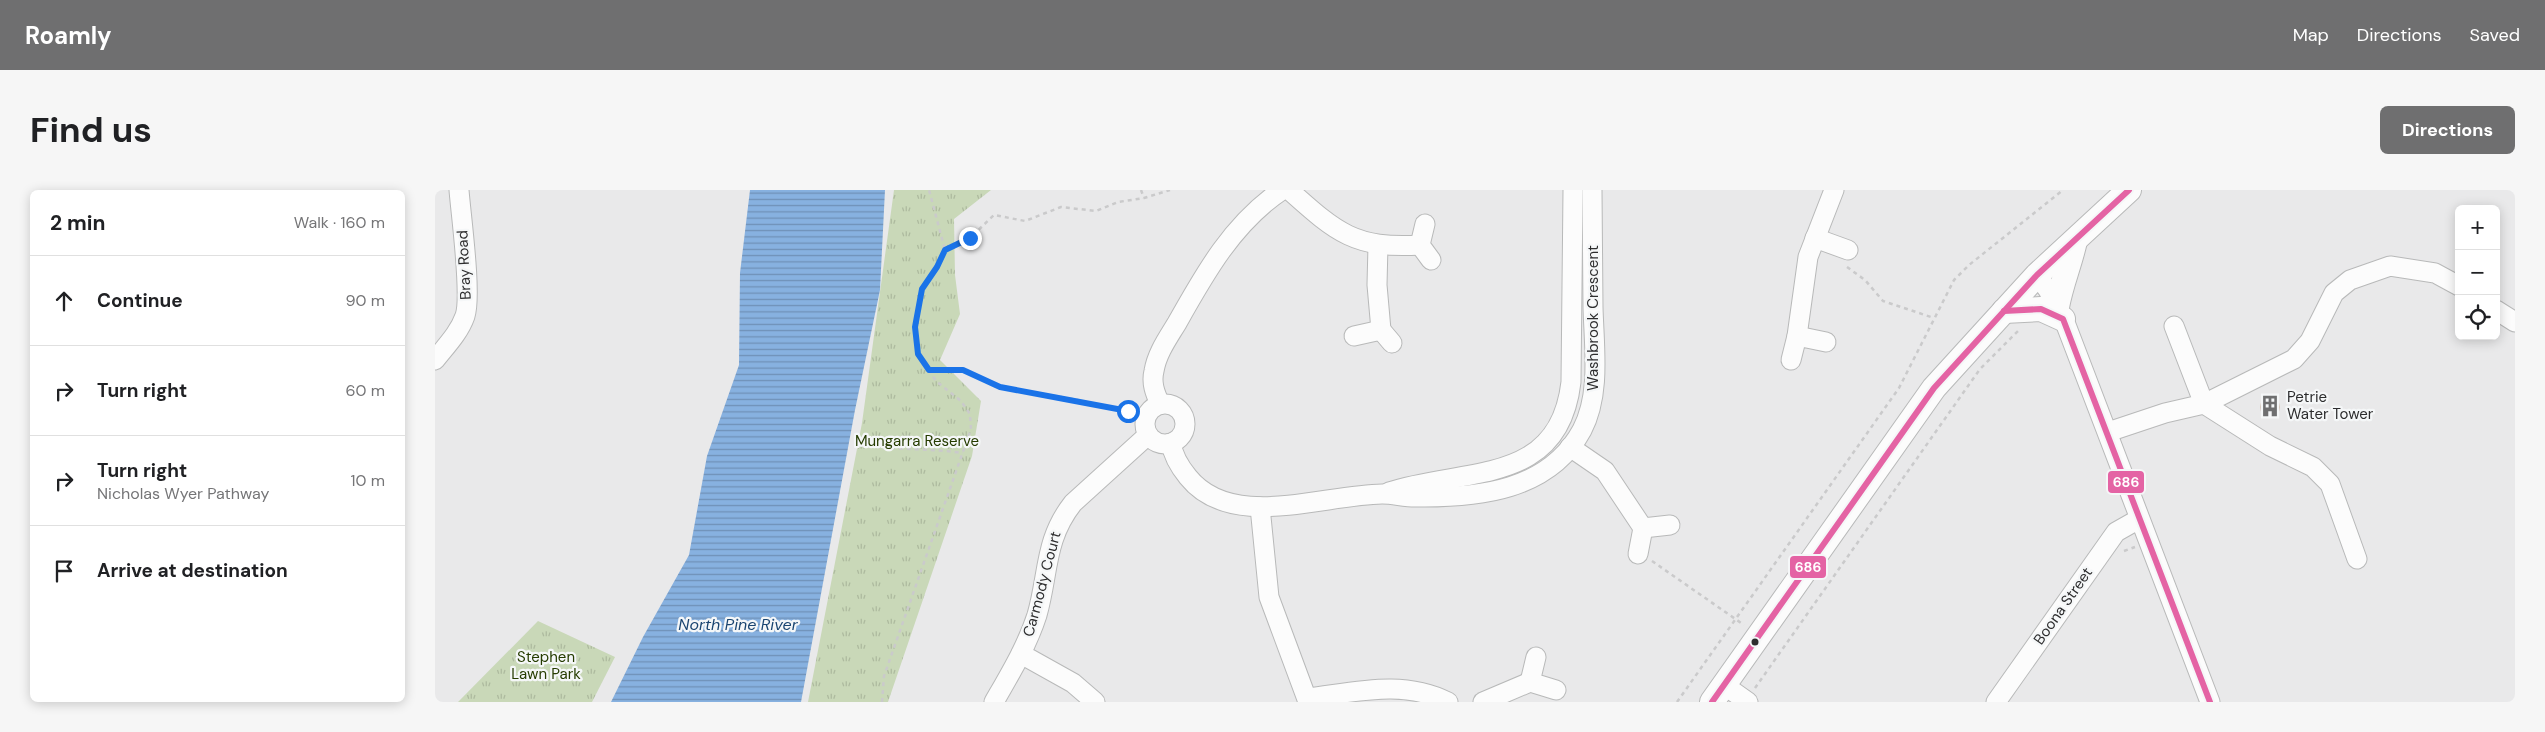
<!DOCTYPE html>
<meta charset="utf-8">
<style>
:root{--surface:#fff;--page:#f6f6f6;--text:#202124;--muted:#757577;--line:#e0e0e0;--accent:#6f6f70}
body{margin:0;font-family:"DM Sans",sans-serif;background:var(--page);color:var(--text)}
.controls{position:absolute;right:15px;top:15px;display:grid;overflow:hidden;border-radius:8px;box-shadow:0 2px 12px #0003}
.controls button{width:45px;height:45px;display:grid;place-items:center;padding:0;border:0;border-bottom:1px solid var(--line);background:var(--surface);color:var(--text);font:25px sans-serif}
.stop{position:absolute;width:15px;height:15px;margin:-11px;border:4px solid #1a73e8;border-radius:50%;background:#fff}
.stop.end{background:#1a73e8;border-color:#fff;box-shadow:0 1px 5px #0008}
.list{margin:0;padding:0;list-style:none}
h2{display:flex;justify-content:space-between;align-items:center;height:65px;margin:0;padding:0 20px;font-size:21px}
h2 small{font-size:16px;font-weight:400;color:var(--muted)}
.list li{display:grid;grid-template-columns:32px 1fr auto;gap:15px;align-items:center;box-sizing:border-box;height:90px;padding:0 20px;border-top:1px solid var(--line)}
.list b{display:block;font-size:19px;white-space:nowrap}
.list p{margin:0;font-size:16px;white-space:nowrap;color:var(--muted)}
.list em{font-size:16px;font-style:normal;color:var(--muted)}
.icon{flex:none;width:28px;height:28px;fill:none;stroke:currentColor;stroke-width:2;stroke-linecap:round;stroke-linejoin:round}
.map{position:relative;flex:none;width:2080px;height:512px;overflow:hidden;border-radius:8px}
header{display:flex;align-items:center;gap:30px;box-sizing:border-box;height:70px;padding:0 25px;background:var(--accent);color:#fff}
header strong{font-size:24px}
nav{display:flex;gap:28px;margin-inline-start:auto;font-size:18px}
.intro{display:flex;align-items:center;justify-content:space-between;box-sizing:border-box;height:120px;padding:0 30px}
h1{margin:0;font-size:35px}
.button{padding:12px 22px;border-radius:8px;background:var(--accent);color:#fff;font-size:18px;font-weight:700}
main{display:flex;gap:30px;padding:0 30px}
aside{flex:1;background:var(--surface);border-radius:8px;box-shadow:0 2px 12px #0003}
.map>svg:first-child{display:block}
.grass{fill:url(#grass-tufts)}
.water{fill:url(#water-rules)}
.building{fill:#d2c4ba}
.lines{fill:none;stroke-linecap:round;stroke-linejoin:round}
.minor-casing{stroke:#b8b9b9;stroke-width:21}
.major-casing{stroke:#b8b9b9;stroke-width:26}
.path{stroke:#cacacb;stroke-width:2.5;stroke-dasharray:4 4;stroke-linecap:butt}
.minor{stroke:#fcfcfc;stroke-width:19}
.major{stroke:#fcfcfc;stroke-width:24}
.bus-1-casing{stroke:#f5f7f8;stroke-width:10}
.bus-1{stroke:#e463a4;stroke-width:6}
.route{stroke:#1a73e8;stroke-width:6}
.bus-dot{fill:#2d2d2e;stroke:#f5f7f8;stroke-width:2}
.labels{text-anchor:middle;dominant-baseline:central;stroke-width:4.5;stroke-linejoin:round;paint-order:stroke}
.street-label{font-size:15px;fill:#2d2d2e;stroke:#f5f7f8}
.poi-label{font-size:15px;fill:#2d2d2e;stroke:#f5f7f8;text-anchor:start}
.park-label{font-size:15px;fill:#263c00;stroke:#f5f7f8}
.water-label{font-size:16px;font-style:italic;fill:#1a4571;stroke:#f5f7f8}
.line-badge{stroke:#f5f7f8;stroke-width:2}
.badge-label{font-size:14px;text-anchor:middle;font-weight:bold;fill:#fff}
</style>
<header>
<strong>Roamly</strong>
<nav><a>Map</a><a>Directions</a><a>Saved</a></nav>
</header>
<div class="intro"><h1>Find us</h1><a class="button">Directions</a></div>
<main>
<aside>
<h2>2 min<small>Walk · 160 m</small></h2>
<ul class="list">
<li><svg class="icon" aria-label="ahead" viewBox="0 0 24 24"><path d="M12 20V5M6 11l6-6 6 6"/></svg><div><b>Continue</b></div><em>90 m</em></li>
<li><svg class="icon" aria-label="right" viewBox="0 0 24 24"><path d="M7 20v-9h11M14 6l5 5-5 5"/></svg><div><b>Turn right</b></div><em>60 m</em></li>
<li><svg class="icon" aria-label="right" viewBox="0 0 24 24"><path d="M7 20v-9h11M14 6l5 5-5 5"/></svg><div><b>Turn right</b><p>Nicholas Wyer Pathway</p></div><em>10 m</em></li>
<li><svg class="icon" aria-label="arrive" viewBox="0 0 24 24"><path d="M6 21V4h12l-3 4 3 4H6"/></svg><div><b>Arrive at destination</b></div></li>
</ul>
</aside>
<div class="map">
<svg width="2080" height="512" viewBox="0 0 2080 512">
<defs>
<pattern id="grass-tufts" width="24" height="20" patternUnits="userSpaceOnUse" patternTransform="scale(1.25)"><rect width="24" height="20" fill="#c9d8b8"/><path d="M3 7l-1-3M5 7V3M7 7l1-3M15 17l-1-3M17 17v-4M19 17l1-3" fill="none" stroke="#adba9e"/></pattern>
<pattern id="water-rules" width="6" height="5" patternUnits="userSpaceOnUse" patternTransform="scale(1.25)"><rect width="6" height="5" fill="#87b1e0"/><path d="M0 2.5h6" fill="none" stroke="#6f90b6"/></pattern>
</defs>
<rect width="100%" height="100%" fill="#e9e9ea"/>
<g class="grass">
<polygon points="459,0 556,0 519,29 520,85 525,124 505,170 546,211 537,266 453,512 373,512 427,233"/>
<polygon points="103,431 180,467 157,512 23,512"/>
</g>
<polygon class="water" points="315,0 450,0 445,100 420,220 366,512 176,512 208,447 254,365 272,266 304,175 305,83"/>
<circle class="building" cx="1835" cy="217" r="10"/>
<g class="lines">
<g class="minor-casing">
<g id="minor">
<path d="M854,0C901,42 919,59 985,55"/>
<polyline points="990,34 985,55 996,70"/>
<polyline points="1380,48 1413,60"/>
<polyline points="943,55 942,95 946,140"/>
<polyline points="1602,85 1613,100 1631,135 1775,512"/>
<polyline points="2061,120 2080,132"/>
<polyline points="1739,136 1769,214 1835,256 1878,277 1895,294 1922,369"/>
<polyline points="919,146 946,140 957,153"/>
<polyline points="1362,146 1373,67 1399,0"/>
<path d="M0,170C11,156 24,143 30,126C37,105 26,26 24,0"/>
<polyline points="1356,170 1362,146 1391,152"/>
<circle cx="730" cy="234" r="20"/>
<path d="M725,214C720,203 716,193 719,181C722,163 733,148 742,133C770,83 798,33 847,0"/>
<polyline points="1673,242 1730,223 1769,214 1859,169 1875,151 1899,103 1915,90 1955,76 2000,83 2024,96"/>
<path d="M736,253C738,266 744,276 753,287C796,341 886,305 947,304C958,304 969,307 980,307C1043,308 1114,301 1147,240C1166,204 1159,157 1158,117C1158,78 1157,39 1157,0"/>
<polyline points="1135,257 1170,281 1208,338"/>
<path d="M954,302C1030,277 1124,297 1136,192L1138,0"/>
<polyline points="825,317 834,407 873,512"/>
<polyline points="1203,364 1208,338 1235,335"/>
<polyline points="586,464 638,493 660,512"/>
<polyline points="1101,467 1095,492 1121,500"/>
<polyline points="1289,495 1313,512"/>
<path d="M873,508C921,502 968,489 1013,512"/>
<path d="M559,512C575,484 592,456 602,425C614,383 609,350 638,313L713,245"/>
<polyline points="1048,512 1095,492"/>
<polyline points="1561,512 1681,342 1704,329"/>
</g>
</g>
<g class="major-casing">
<g id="major">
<path d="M1622,117C1626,94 1635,74 1640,51"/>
<polyline points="1569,121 1606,119 1628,129"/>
<polyline points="1277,512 1499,198 1602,85 1694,0"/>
</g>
</g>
<g class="path">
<polyline points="706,0 709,8"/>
<polyline points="510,60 535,48 559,25 590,31 626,17 661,21 683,12 709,8 735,0"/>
<polyline points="1412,77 1430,90 1448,111 1499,128"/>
<polyline points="494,179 528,181 565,197 638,209 711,226"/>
<path d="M424,255C459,260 493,258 528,263"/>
<polyline points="1689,361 1700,357"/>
<polyline points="1217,371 1309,435"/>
<polyline points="1320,498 1545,179 1585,139"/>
<polyline points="447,512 449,486 536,239 535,224 526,211 501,191 483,164 480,137 487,99 510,60 494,0"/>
<polyline points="1242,512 1464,198 1519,90 1534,75 1628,0"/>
</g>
<use href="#minor" class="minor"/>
<use href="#major" class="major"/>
<g class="bus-1-casing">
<g id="bus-1">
<polyline points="1569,121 1606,119 1628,129 1775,512"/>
<polyline points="1277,512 1499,198 1602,85 1694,0"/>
</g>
</g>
<use href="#bus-1" class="bus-1"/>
</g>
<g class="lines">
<polyline class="route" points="535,48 510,60 502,77 487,99 480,137 483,164 494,180 528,180 565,197 693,221"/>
</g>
<defs>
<g id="building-bare" transform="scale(1.725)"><path d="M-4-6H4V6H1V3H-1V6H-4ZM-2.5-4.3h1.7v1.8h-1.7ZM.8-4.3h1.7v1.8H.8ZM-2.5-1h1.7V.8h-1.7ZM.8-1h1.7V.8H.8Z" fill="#6f6f70" stroke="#f5f7f8" stroke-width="2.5" paint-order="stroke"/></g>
</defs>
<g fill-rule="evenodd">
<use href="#building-bare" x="1835" y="216"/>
</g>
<circle class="bus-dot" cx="1320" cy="452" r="4.5"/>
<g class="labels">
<g class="street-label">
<text transform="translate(29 75) rotate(-93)">Bray Road</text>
<text transform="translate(1158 128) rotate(-90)">Washbrook Crescent</text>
<text transform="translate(607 394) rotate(-75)">Carmody Court</text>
<text transform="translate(1628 416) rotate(-55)">Boona Street</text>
</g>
<g class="poi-label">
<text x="1852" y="207">Petrie<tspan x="1852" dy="17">Water Tower</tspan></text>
</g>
<g class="park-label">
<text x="482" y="251">Mungarra Reserve</text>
<text x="111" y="467">Stephen<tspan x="111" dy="17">Lawn Park</tspan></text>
</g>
<g class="water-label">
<text x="303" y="434">North Pine River</text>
</g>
</g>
<g class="line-badge">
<rect x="1672" y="280" width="38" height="24" rx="5" fill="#e463a4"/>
<rect x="1354" y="365" width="38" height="24" rx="5" fill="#e463a4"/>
</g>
<g class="badge-label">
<text x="1691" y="297">686</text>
<text x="1373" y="382">686</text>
</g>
</svg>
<div class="controls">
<button>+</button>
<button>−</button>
<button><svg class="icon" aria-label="locate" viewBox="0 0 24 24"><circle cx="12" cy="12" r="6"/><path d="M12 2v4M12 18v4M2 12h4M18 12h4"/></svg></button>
</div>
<div class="stop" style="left:693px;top:221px"></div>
<div class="stop end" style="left:535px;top:48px"></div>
</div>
</main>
